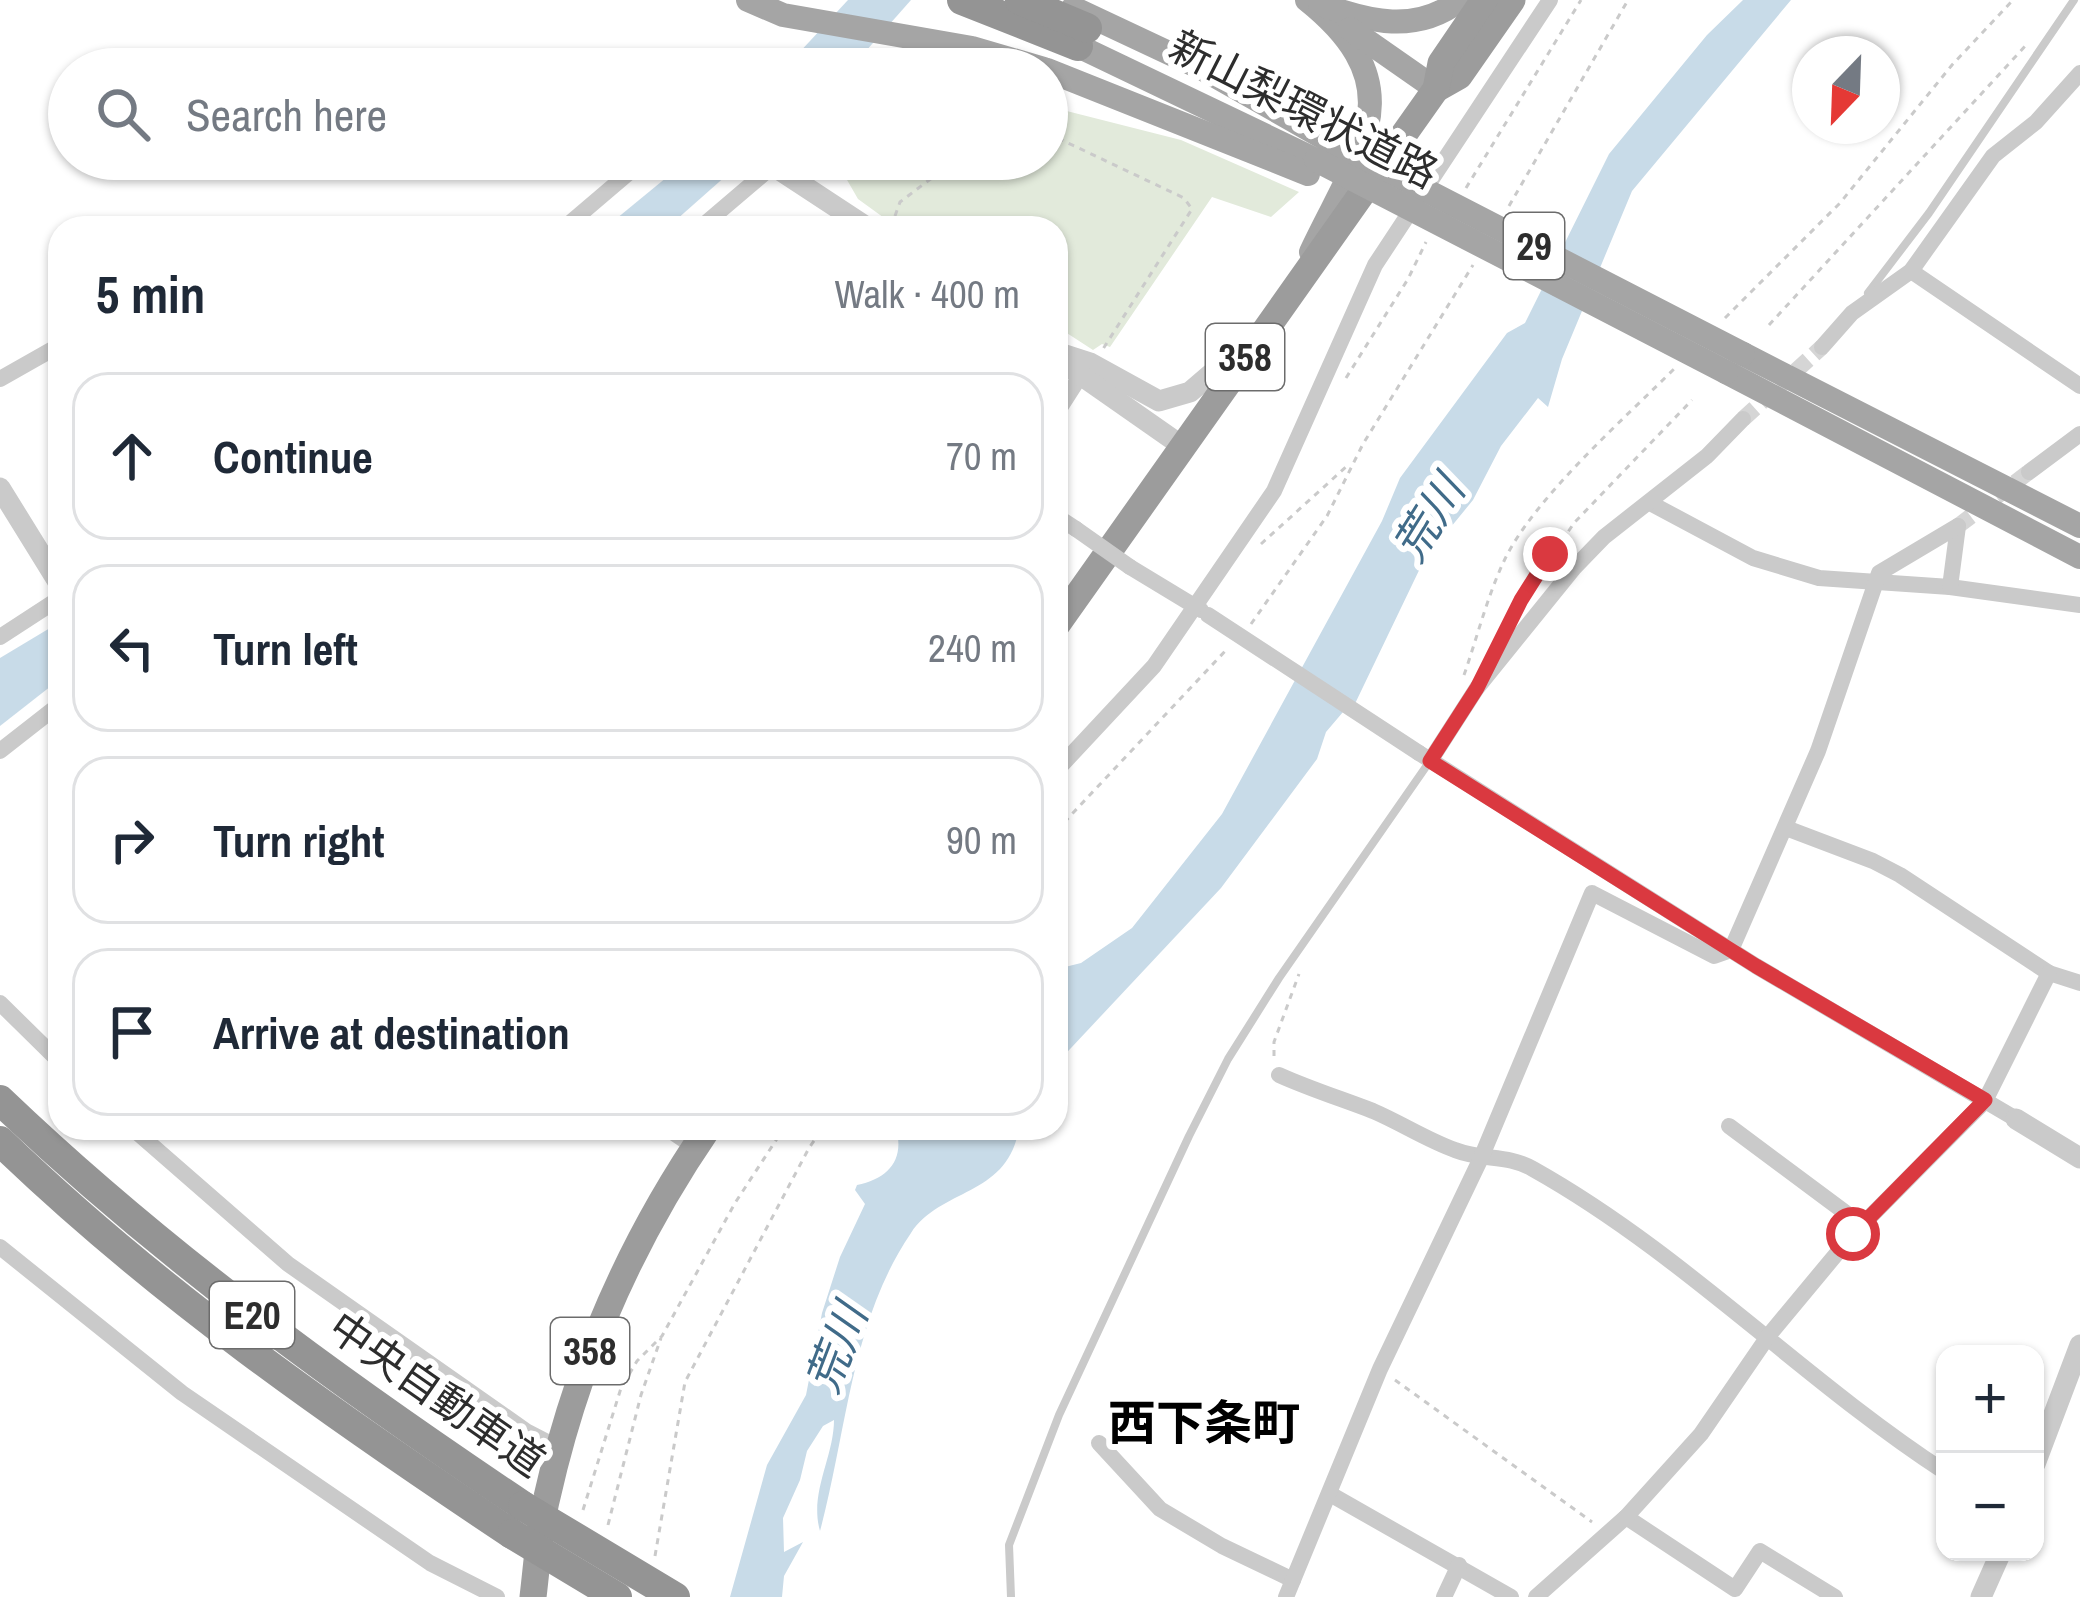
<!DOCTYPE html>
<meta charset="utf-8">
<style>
:root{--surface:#fff;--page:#f6f6f7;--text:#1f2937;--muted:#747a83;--line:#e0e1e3}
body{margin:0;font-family:"Archivo Narrow","Noto Sans JP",sans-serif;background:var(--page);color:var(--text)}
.controls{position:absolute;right:36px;bottom:36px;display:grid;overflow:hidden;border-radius:24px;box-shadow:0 3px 9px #0004}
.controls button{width:108px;height:108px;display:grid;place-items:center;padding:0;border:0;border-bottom:3px solid var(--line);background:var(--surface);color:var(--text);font:60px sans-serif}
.compass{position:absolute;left:1792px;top:36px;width:108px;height:108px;border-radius:50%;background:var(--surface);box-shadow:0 3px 9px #0004;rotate:203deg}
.stop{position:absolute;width:36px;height:36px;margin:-27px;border:9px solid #da3940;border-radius:50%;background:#fff}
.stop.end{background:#da3940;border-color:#fff;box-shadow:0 3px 12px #0008}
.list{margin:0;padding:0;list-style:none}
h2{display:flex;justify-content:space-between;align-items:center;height:156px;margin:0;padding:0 48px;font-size:51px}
h2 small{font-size:39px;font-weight:400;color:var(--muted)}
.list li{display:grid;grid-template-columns:78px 1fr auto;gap:36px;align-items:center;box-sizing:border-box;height:168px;margin:0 24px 24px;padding:0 24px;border:3px solid var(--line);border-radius:36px}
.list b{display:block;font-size:45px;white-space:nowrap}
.list em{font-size:39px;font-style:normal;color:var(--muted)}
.icon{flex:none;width:66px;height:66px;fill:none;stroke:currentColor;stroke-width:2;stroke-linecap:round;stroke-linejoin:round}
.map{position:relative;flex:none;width:2080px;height:1597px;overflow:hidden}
.search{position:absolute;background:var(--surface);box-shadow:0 3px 9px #0004;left:48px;top:48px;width:1020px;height:132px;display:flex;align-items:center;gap:30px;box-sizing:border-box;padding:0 42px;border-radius:66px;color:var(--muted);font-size:45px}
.panel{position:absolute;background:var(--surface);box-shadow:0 3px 9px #0004;left:48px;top:216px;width:1020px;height:924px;border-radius:36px}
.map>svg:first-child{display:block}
.green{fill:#e2eadb}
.water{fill:#c8dbe8}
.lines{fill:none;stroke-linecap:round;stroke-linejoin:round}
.minor-tunnel{stroke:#d5d5d5;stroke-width:16;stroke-dasharray:16 8;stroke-linecap:butt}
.path{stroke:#cacaca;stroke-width:3;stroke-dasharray:6 6;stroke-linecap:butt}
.service{stroke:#cacaca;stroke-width:8}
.minor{stroke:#cacaca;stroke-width:16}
.tertiary{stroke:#cacaca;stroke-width:21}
.primary{stroke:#a5a5a5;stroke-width:24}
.trunk{stroke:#9c9c9c;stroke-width:27}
.motorway{stroke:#949494;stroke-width:30}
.minor-bridge{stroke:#cacaca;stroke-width:16}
.primary-bridge{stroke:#a5a5a5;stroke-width:24}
.motorway-bridge{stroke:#949494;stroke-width:30}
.route{stroke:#da3940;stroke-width:15}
.labels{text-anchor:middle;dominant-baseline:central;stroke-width:12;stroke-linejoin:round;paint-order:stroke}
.shield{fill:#fff;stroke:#6c6c6c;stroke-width:3}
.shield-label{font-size:39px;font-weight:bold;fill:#2d2d2d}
.street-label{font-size:42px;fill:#2d2d2d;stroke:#fff}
.water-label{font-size:45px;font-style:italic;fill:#406b89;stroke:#fff}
.quarter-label{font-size:48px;font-weight:bold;fill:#000;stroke:#fff}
</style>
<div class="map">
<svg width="2080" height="1597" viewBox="0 0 2080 1597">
<rect width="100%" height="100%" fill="#fff"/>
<polygon class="green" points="1047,106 1181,140 1299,192 1271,217 1212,197 1110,347 1102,344 1093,350 1056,326 1056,228 898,228 858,199 835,159 1047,159"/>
<g class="water">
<polygon points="848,0 911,0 850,69 784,69"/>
<polygon points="1743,0 1791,0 1632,191 1562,359 1548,407 1538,398 1501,446 1473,500 1424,560 1351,712 1343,712 1326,732 1317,759 1221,888 1056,1064 1057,969 1081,963 1132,928 1222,814 1382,521 1400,478 1507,333 1525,323 1609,154 1707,35"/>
<polygon points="689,159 745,159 667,228 605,228"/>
<polygon points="60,622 60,679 0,726 0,658"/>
<path d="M896,1128H1019C1008,1197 942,1187 911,1233C851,1321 847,1431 820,1531C809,1493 834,1457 834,1420L823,1426L807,1451L800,1480L783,1518L784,1552L803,1542L784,1576L782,1597H730L767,1465L806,1395L822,1313L840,1257L865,1204L855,1190L857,1185C888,1179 905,1160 896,1128Z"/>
</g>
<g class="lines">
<g class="minor-tunnel">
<polyline points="1743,419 1822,347"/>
<polyline points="1958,526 2029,472"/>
</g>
<g class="path">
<polyline points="1047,133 1184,198 1192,209 1103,349"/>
<polyline points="1466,188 1581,0"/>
<polyline points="1509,206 1628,0"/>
<polyline points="895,216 900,202 957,159"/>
<polyline points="1725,318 1840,203 1952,65 2013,0"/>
<polyline points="1769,325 2028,43"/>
<polyline points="1346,378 1408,279 1426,242"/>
<polyline points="1261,544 1347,466"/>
<polyline points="1515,611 1574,523 1692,400"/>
<polyline points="1251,624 1327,516 1363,444 1473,265"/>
<path d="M1464,675C1477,638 1487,597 1504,561C1533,499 1625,418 1675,368"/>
<polyline points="1056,831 1228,648"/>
<polyline points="1274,1056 1274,1042 1299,974"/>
<polyline points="1395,1380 1592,1522"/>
<polyline points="583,1510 621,1388 637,1361 662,1336 735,1203 784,1128"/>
<polyline points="608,1525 641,1395 661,1338"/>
<polyline points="655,1556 685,1382 809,1148 823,1128"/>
</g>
<g class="service">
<polyline points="1868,293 1929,213 2074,0"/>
<polyline points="1011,1597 1009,1545 1059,1415 1189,1136 1228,1059 1279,978 1430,761"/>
</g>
<g class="minor">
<polyline points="564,228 645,159"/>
<polyline points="700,228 774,165"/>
<polyline points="1911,271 2080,386"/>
<polyline points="1822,347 1852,313 1911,271 1993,156 2036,122 2080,73"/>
<polyline points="0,379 60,345"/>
<polyline points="1056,414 1081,375"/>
<polyline points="2029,472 2080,434"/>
<polyline points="1650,503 1753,558 1819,578 1950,587 2080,605"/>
<polyline points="1056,516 1076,529"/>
<polyline points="1130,567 1201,610"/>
<polyline points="1950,587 1958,526"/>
<polyline points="0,637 60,598"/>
<polyline points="0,751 60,704"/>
<polyline points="1419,753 1756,966 2016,1119"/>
<polyline points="1430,761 1477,688 1574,568 1604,537 1707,456 1743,419"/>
<polyline points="1056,771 1154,666 1274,491 1375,265 1550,0"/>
<polyline points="1786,828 1873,861 1900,875 2049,973 2080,983"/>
<polyline points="0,1003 60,1062"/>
<path d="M1279,1075C1310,1089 1342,1099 1373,1111C1401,1123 1427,1140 1455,1150C1483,1161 1507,1154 1533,1169C1683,1253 1802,1379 1945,1472"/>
<polyline points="1729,1126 1862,1225"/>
<polyline points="132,1128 288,1264 526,1431 559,1448"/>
<polyline points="0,1247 182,1393 430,1563 497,1597"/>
<polyline points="1099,1443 1160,1509 1222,1546 1293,1580"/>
<polyline points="1330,1494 1511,1597"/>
<polyline points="1626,1517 1735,1589 1760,1551 1835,1597"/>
<polyline points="1286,1597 1380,1369 1481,1158 1592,893 1714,956 1731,950 1818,751 1879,573 1958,526"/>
<polyline points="1444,1597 1459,1565"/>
<polyline points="1536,1597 1626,1517 1701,1434 1769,1335 1853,1234 1985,1101 2049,973"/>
</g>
<g class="tertiary">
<polyline points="763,159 868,228"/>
<polyline points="1056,352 1090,363 1159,401 1190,392 1246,344"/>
<polyline points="1059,360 1182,446"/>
<polyline points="0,488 60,585"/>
<polyline points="2016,1119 2080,1158"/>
<polyline points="671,1128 696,1145"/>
<polyline points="2035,1464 2080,1345"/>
<polyline points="1981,1597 2001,1552"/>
</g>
<g class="primary">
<polyline points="748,0 783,15 972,48 1044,69"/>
<path d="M1307,0C1417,88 1359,150 1311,252"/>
<path d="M1320,4C1369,22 1416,34 1460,0"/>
<polyline points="1073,8 1203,69 1326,139"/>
<polyline points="1350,29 1436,89"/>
<polyline points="1078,46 1316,160"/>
<polyline points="1047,70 1308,174"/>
<polyline points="1743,354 2080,526"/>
<polyline points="1726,372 2080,557"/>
</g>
<g class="trunk">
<polyline points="1436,89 1459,76 1512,0"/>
<polyline points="1056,626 1436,89 1441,63 1484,0"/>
<path d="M533,1597C537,1564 539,1529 547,1497C577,1363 631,1240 708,1128"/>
</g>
<g class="motorway">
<polyline points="962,0 1078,46"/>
<polyline points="1020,0 1087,28"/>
<path d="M0,1100C160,1253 339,1383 523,1506"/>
<path d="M0,1141C155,1291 333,1415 512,1534"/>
</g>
<g class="minor-bridge">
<polyline points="1076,529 1130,567"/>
<polyline points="1208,615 1419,753"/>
</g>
<g class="primary-bridge">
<polyline points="1326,139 1743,354"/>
<polyline points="1316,160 1726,372"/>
</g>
<g class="motorway-bridge">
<polyline points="523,1506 675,1597"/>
<polyline points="512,1534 617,1597"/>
</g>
</g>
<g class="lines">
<polyline class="route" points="1550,554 1521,600 1477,688 1430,761 1756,966 1985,1100 1853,1234"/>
</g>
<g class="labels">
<g class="shield">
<rect x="1504" y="213" width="60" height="66" rx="9"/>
<rect x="1206" y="324" width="78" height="66" rx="9"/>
<rect x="210" y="1282" width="84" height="66" rx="9"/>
<rect x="551" y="1318" width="78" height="66" rx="9"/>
</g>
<g class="shield-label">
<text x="1534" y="246">29</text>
<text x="1245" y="357">358</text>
<text x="252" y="1315">E20</text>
<text x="590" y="1351">358</text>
</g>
<g class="street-label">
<text transform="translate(1304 109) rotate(27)">新山梨環状道路</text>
<text transform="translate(437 1394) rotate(35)">中央自動車道</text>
</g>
<g class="water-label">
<text transform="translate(1428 518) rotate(-58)">荒川</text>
<text transform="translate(836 1348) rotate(-69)">荒川</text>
</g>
<g class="quarter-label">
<text x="1204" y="1422">西下条町</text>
</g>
</g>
</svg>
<div class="controls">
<button>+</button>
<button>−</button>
</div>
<svg class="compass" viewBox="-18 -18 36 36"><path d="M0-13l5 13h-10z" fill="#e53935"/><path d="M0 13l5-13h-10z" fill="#747a83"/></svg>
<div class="stop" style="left:1853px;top:1234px"></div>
<div class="stop end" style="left:1550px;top:554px"></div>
<div class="search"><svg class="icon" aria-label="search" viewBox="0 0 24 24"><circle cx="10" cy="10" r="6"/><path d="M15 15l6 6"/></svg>Search here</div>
<section class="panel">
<h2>5 min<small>Walk · 400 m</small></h2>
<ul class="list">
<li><svg class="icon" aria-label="ahead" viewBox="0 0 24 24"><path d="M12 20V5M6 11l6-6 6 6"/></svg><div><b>Continue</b></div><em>70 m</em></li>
<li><svg class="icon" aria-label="left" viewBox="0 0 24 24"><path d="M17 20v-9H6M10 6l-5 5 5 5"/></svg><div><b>Turn left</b></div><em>240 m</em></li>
<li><svg class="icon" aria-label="right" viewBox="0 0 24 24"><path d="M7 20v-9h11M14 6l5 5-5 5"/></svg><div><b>Turn right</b></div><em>90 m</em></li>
<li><svg class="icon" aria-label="arrive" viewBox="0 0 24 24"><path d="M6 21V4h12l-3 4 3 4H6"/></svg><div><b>Arrive at destination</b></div></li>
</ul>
</section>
</div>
